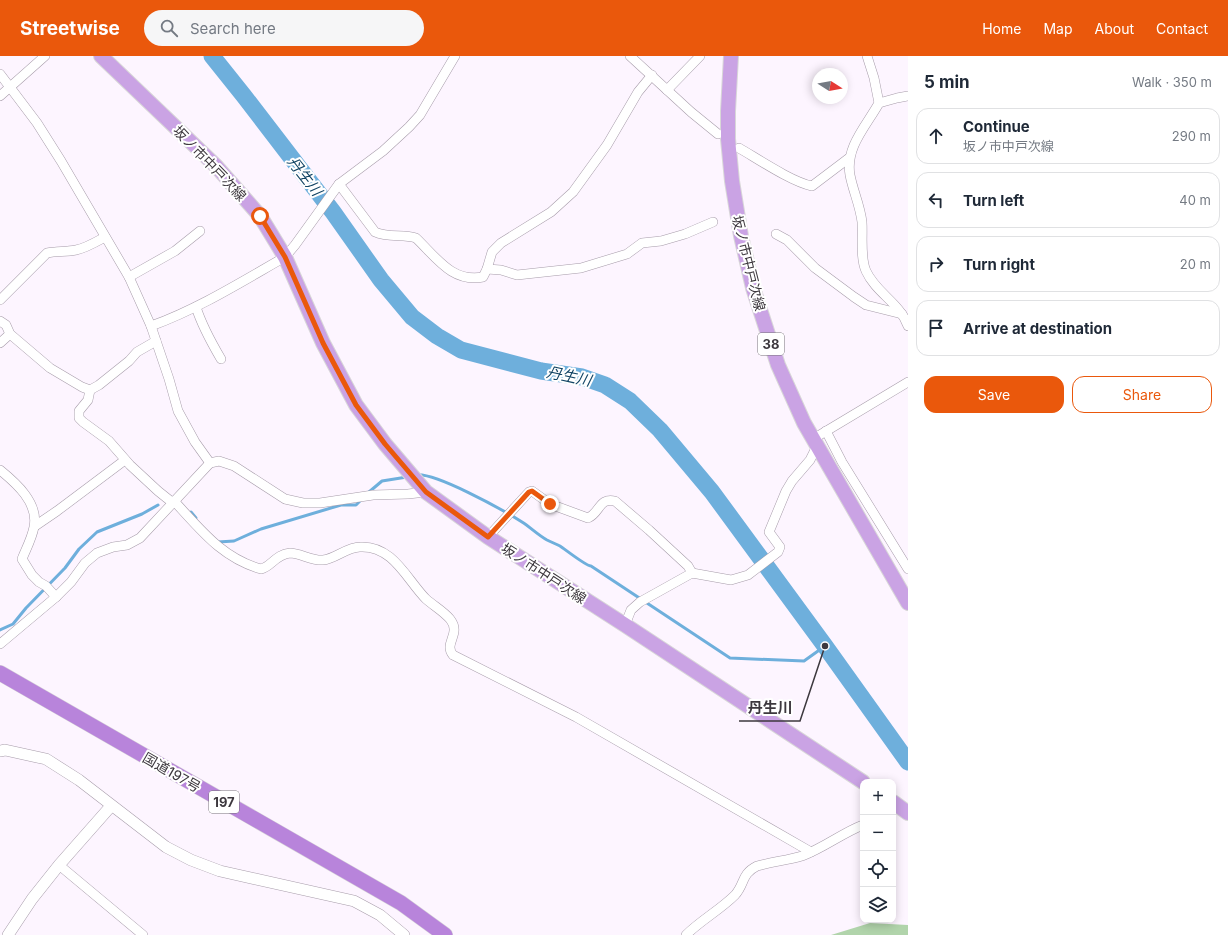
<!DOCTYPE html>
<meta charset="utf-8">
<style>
:root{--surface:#fff;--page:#f6f6f7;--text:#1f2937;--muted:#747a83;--line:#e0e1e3;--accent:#ea580c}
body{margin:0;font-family:Inter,"Noto Sans JP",sans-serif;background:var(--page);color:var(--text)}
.controls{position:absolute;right:12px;bottom:12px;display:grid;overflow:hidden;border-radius:8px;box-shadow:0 2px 10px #0003}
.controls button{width:36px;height:36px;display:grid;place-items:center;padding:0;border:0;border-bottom:1px solid var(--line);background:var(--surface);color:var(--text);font:20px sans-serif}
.compass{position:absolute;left:812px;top:12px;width:36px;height:36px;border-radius:50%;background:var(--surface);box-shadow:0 2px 10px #0003;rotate:101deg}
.stop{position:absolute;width:12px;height:12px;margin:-9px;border:3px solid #ea580c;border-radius:50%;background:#fff}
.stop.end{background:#ea580c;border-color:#fff;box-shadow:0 1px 4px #0008}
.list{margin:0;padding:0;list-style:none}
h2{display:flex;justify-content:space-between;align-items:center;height:52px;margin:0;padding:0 16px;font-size:17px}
h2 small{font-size:13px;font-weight:400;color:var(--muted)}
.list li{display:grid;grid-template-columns:26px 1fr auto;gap:12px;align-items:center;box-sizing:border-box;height:56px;margin:0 8px 8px;padding:0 8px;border:1px solid var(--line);border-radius:12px}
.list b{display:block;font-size:15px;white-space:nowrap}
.list p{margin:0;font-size:13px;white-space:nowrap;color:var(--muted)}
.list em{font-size:13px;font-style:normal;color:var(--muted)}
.actions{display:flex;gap:8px;padding:12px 16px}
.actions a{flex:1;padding:9px 0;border:1px solid var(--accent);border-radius:12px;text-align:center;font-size:14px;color:var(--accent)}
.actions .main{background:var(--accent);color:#fff}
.icon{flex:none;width:22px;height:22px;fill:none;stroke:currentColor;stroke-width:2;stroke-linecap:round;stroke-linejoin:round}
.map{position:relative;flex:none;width:908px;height:879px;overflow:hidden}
header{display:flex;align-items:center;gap:24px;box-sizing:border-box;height:56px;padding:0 20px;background:var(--accent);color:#fff}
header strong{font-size:19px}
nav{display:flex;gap:22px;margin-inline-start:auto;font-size:14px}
.search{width:280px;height:36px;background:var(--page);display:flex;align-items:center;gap:10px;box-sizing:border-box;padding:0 14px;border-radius:22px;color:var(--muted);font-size:15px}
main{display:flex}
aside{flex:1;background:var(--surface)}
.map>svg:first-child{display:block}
.green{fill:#b1d4ab}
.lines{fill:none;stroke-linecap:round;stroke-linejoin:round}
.stream{stroke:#6eafdc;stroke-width:3}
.river{stroke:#6eafdc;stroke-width:17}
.minor-casing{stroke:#a79caa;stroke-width:10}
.tertiary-casing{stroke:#a79caa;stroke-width:12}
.primary-casing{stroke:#d8d7d8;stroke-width:16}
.trunk-casing{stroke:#d8d7d8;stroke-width:16}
.minor{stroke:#fff;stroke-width:9}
.tertiary{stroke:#fff;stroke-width:11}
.primary{stroke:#caa3e4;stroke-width:14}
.trunk{stroke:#b884db;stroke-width:15}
.route{stroke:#ea580c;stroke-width:5}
.labels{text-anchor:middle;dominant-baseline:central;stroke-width:4;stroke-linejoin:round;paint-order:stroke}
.shield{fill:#fff;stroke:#777478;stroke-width:1}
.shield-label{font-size:13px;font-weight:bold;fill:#3d383e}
.street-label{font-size:14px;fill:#3d383e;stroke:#fff}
.water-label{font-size:15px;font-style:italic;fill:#124464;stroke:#fff}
.leader{fill:none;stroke:#3d383e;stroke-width:1.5}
.callout-dot{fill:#3d383e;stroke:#fff;stroke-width:1.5}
.callout-label{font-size:15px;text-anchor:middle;font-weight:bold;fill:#3d383e;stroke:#fff;stroke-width:4;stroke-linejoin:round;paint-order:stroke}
</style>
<header>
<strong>Streetwise</strong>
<div class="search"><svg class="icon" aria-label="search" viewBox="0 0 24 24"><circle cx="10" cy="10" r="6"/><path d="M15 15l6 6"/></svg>Search here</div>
<nav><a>Home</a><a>Map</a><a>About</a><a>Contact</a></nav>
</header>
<main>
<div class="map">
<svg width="908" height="879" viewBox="0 0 908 879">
<rect width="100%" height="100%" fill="#fdf5ff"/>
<polygon class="green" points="870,867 908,869 908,879 831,879"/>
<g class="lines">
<g class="stream">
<path d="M416,419C435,416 503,454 522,466C530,471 538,479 547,484C551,486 556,488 560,490C566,494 586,510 591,510L730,602L804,605L825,590"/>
<polyline points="369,436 382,425 407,421"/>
<polyline points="191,456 196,462"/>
<polyline points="218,486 234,485 261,473 341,449 356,449 362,443"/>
<polyline points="0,574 13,568 26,552 65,512 79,493 97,476 142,458 158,449"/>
</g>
<polyline class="river" points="212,0 244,40 333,156 381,224 412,261 437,280 461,294 541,315 582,321 605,329 630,345 660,374 712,436 825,590 908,706"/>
<g class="minor-casing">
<g id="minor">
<polyline points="630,0 691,56 718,78"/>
<path d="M867,0L874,22L879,47C867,69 845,91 850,119C853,135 860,149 862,166C863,180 860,202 866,215C876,237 900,247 908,270"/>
<polyline points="0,18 37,67 61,105 129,221 151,270 169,323 178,355 195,386 210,407"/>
<polyline points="667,34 700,0"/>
<polyline points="0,40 45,0"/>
<polyline points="879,47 897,42 908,40"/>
<path d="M739,92C758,103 792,126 812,130L849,102"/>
<path d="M339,128L375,176C388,182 403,178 416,182C436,201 452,227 483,221L487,213L492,196L501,187L551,156L573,136L607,89L638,36L652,19"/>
<polyline points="776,178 787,184 815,212 854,241 866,249 902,258"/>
<polyline points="487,213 501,214 517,219 581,212 627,198 642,187 661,185 685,178 713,166"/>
<polyline points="129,221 175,195 200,175"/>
<path d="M0,244L47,197C57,195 66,196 76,194C86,192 96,186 105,181"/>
<path d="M196,251C202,270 211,286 221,303"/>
<polyline points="0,265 6,269 10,278 50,312 82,331 90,334 99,329 129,305 137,296 156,285"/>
<path d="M151,270C198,253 241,226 285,201L295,189L339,128L383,95L409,71L420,59L455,0"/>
<polyline points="0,287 10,278"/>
<polyline points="90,334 88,344 79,355 79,362 83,366 109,385 130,409 158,435 173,447"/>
<polyline points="826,375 842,406 908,513"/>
<polyline points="813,383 908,326"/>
<path d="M0,414C16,427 39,447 34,471C32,482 26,493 22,503L32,519L39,526L46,530L56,541"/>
<path d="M174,445C201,474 222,502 261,513C271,511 276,498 290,497C300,497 312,505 323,504C335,503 347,491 360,491C393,489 407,524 426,543C434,550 443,555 450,563C462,578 443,587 453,599L576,661L811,796"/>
<polyline points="35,470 57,455 125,404"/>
<path d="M488,481L529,436L532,435L550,448L588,462C600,457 599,441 615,445L649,474L688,510L692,517"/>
<polyline points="625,569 631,554 640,546 692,517 731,524 748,519 778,496 780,491 769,476 786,435 792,425 810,404 817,390"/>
<polyline points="0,588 56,541 71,526 85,507 97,497 113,491 127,489 140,482 210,407 219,405 234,410 285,443 303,447 320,447 373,439 408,438 426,436"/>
<polyline points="59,809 143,879"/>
<path d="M686,879C701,864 720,854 735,839C745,828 741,818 757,810C772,806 788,804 802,800C824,792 842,777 863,769"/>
</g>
</g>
<g class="tertiary-casing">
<g id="tertiary">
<polyline points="0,695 5,694 46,703 79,724 166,791 191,804 220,815 354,845 380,859 404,879"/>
<polyline points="8,879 32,843 59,809 111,750"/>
</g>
</g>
<g class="primary-casing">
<g id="primary">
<polyline points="101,0 216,110 260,160 285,201 323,287 356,349 385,388 426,436 488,481 625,569 863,726"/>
<polyline points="731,0 728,55 728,83 732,125 741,180 753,232 778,309 804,367 908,547"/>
<polyline points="893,746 908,757"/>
</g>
</g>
<g class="trunk-casing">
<polyline id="trunk" points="0,617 401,847 445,879"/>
</g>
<use href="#minor" class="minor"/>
<use href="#tertiary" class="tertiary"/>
<use href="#primary" class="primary"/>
<use href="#trunk" class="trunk"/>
</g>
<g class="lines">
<polyline class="route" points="260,160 285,201 323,287 356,349 385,388 426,436 488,481 529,436 532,435 550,448"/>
</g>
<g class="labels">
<g class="shield">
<rect x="758" y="277" width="26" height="22" rx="3"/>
<rect x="209" y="735" width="30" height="22" rx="3"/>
</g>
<g class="shield-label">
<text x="771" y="288">38</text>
<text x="224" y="746">197</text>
</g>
<g class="street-label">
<text transform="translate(210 107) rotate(46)">坂ノ市中戸次線</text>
<text transform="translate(749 207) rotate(76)">坂ノ市中戸次線</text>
<text transform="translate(544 517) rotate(33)">坂ノ市中戸次線</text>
<text transform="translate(172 716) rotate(30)">国道197号</text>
</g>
<g class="water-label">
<text transform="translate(305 120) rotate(52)">丹生川</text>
<text transform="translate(569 320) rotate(12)">丹生川</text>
</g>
</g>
<path class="leader" d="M825 590L800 665H739"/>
<circle class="callout-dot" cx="825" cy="590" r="4"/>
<g class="callout-label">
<text x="770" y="657">丹生川</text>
</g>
</svg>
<div class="controls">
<button>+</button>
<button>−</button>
<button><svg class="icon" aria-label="locate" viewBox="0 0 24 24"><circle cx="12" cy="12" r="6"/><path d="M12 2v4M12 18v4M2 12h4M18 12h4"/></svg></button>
<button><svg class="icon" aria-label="layers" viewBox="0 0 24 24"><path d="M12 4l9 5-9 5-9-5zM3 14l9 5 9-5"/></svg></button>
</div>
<svg class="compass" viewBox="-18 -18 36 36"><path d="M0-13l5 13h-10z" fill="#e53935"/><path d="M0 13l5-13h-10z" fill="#747a83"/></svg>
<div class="stop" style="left:260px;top:160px"></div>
<div class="stop end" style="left:550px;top:448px"></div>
</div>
<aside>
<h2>5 min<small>Walk · 350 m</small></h2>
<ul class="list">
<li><svg class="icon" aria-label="ahead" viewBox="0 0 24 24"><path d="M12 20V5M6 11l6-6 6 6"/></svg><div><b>Continue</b><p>坂ノ市中戸次線</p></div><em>290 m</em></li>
<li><svg class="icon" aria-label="left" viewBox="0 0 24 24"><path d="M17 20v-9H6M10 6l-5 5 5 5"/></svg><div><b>Turn left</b></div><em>40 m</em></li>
<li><svg class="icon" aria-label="right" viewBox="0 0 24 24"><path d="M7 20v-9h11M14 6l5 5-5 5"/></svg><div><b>Turn right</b></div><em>20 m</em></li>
<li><svg class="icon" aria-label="arrive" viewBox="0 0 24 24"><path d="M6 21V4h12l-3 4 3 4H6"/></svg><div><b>Arrive at destination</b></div></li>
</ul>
<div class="actions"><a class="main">Save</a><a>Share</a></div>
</aside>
</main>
